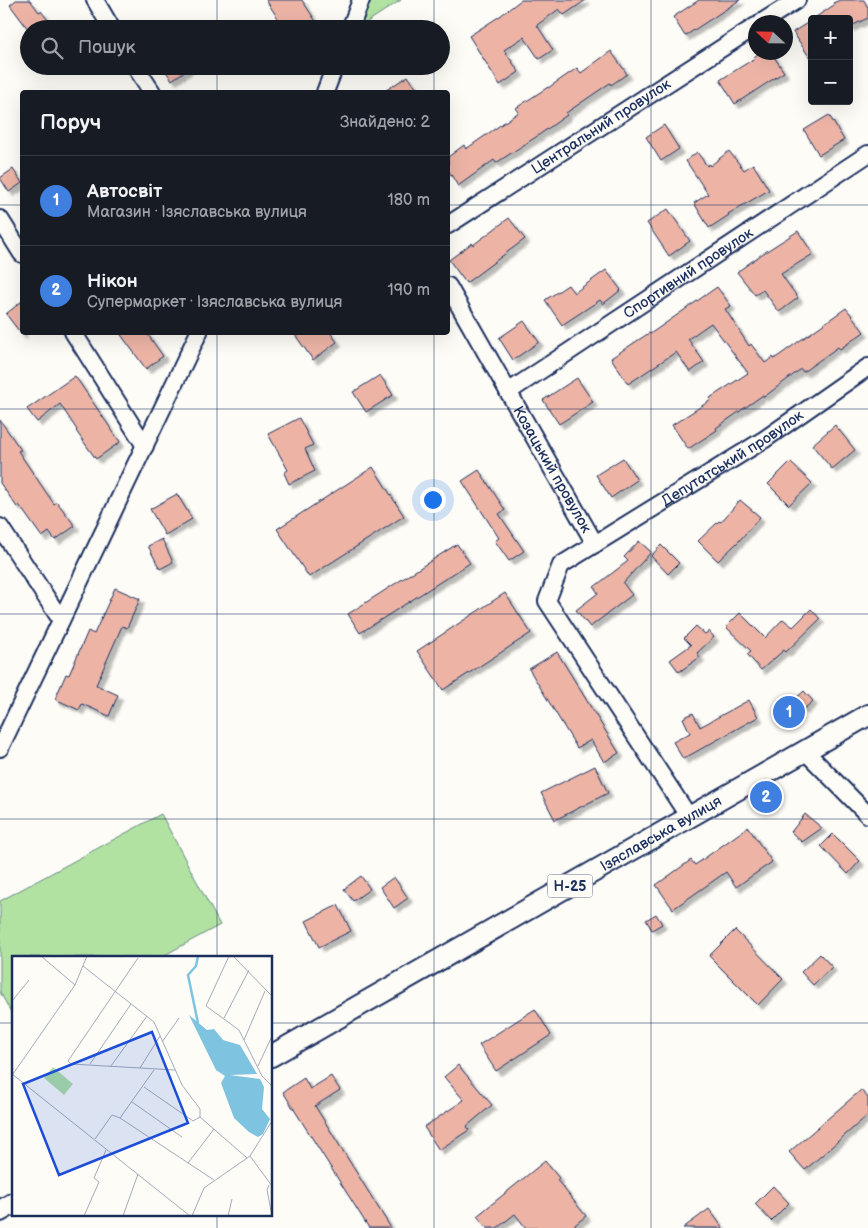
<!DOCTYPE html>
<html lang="uk">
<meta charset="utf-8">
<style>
:root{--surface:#171b24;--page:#20242c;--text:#f1f3f6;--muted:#9ea1a6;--line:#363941;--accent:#2563eb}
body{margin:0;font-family:"Balsamiq Sans",sans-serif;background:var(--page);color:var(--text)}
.controls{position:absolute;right:15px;top:15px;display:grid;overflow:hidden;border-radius:5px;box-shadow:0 5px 20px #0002}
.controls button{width:45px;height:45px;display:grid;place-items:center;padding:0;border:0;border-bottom:1px solid var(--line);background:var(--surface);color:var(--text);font:25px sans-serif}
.compass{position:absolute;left:748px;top:15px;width:45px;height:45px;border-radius:50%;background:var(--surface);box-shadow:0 5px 20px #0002;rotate:292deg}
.you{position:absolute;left:432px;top:499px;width:18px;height:18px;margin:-12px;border:4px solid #fff;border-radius:50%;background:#1a73e8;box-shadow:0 0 0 8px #1a73e833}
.badge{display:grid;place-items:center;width:32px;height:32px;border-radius:50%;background:var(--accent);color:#fff;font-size:16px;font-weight:700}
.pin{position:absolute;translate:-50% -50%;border:2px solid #fff;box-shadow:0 1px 5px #0006}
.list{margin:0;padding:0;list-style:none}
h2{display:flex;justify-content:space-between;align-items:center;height:65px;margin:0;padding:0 20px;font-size:21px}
h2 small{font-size:16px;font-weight:400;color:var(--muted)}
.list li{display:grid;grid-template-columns:32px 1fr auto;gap:15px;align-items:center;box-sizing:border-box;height:90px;padding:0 20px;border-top:1px solid var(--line)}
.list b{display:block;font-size:19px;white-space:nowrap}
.list p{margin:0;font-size:16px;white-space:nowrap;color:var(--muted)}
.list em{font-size:16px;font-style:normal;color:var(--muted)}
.icon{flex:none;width:28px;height:28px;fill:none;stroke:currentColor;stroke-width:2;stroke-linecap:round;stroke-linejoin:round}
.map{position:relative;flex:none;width:868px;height:1228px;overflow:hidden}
.search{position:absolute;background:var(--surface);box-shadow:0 5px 20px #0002;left:20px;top:20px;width:430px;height:55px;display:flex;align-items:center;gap:12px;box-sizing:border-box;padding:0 18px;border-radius:28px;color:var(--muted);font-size:19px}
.panel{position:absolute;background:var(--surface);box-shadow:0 5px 20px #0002;left:20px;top:90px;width:430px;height:245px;border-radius:5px}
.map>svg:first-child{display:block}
.green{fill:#b2e2a2;stroke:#668880}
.building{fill:#edb4a6;stroke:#1b2f5e;filter:url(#shadow)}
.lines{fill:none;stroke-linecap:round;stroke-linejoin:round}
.minor-casing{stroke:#1b2f5e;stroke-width:20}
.major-casing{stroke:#1b2f5e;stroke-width:24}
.minor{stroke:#fdfcf7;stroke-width:16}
.major{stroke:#fdfcf7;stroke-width:20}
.grid{fill:none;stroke:#1b2f5e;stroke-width:1;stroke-opacity:0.55}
.labels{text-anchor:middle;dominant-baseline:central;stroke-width:5;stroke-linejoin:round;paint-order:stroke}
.shield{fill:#fdfcf7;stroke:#5f6c8c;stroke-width:1}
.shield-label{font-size:14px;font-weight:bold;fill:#1b2f5e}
.street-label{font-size:15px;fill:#1b2f5e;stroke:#fdfcf7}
.inset-river{fill:none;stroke:#7ec3df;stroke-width:2.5}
.inset-road{fill:none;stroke:#a3aaba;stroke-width:1}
.view{fill:#1d4ed8;fill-opacity:0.15;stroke:#1d4ed8;stroke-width:2.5}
.inset-edge{fill:none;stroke:#1b2f5e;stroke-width:2.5}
</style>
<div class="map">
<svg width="868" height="1228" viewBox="0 0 868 1228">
<defs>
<filter id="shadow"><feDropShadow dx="4.5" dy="4.5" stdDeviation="1" flood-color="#0004"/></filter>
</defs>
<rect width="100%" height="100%" fill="#fdfcf7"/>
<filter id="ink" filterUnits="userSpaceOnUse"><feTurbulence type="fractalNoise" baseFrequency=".02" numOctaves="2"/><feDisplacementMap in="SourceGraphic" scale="10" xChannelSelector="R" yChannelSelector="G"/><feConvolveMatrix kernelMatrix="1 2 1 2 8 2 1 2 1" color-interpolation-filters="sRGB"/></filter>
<g filter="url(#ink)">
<g class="green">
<polygon points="371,0 401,0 361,26"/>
<polygon points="161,814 220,925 161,957 14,957 14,1018 0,992 0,901"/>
</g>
<g class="building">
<polygon points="16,0 30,0 39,12 41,11 55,29 28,29 10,5"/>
<polygon points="266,0 302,0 317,23 308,29 265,29 279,20"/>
<polygon points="521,0 586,0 564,15 559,9 537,25 553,50 539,59 524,37 504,50 519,72 500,85 469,36 500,16"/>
<polygon points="699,0 740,0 685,36 673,17"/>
<polygon points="840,0 864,0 868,8 868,18 849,27 849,19 813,19 834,5 833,3"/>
<polygon points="812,20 812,61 793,32"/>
<polygon points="611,51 627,74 611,85 610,83 566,113 567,115 536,137 496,163 494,160 458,186 448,170 448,157 464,145 466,149 519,112 516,108 548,87 548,88 577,68 581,73"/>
<polygon points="760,52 771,52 784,72 735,104 720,80 755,58 754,57"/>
<polygon points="162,66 192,66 172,80"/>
<polygon points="408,76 419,92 383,92"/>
<polygon points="829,115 844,140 819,155 804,130"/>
<polygon points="664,125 679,149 661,161 646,137"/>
<polygon points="729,151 744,170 753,164 769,190 728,214 729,215 709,228 694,203 708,194 686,161 697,152 707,166 709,164 710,166"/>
<polygon points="13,169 22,183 9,192 0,178"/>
<polygon points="668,209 690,241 669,256 647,223"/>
<polygon points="509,218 525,239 466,283 449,260 472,243 473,245"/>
<polygon points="798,231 813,254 781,274 798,298 779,312 763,290 755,295 737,272 762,254"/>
<polygon points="606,270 621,290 603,304 600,300 562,325 545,300 568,285 574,293"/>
<polygon points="717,287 731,306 725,309 749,346 751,344 765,363 773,357 774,359 846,308 864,332 840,349 838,347 803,372 801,369 764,397 763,395 716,428 717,430 688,449 672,425 711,400 710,398 748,373 711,323 688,339 704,362 690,372 676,352 628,384 611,358 649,333 650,334"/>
<polygon points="22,301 22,335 6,314"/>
<polygon points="524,321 539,342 513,360 499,338"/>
<polygon points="119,332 146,332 163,356 146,369"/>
<polygon points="293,332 330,332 337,342 313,360"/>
<polygon points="380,375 393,395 366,412 353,392"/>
<polygon points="75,376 120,442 96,459 76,431 77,430 60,404 37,422 27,409"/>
<polygon points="577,378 593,402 559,424 543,400"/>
<polygon points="299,418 313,445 305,449 315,471 289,484 284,473 288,470 268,434"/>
<polygon points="0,420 21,450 18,451 54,504 57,502 75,526 55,540 49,532 42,537 19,505 17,507 0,483"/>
<polygon points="835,425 855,450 832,469 812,445"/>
<polygon points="623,458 637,480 611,498 596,475"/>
<polygon points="790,462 812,483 789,505 768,484"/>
<polygon points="373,467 404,516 309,577 277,529"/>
<polygon points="479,470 505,510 499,514 524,551 509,561 495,541 499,538 462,481"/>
<polygon points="177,494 192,519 165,535 150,509"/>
<polygon points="740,500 760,517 738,542 718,561 698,541 719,521 721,522"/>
<polygon points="162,539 173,562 160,569 148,546"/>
<polygon points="639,541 651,552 623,583 632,595 590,627 576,610 598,593 594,587 628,561 624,557"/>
<polygon points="457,544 470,563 360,633 348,614"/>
<polygon points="661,545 679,563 668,574 651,556"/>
<polygon points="115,588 140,599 127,628 122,626 96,685 118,695 109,716 82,704 79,710 55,699 66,674 69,675 88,631 94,634"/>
<polygon points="505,593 531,633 443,690 417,651"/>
<polygon points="811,609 820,619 786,652 784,650 761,670 747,654 751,651 726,627 740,613 765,638 783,619 793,627"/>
<polygon points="696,626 705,634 709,631 714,637 697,653 700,657 679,672 670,660 691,645 684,638"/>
<polygon points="557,652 619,753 604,762 591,740 577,748 529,669"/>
<polygon points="804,691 813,701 803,710 794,700"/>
<polygon points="749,700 758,717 683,759 673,742 690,733 683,718 693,713 700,727"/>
<polygon points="595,766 608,793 555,820 541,793"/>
<polygon points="805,814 822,828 802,842 791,832"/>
<polygon points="748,827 772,862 736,887 726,872 673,909 656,885 691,860 695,865"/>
<polygon points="833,834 860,861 848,874 821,846"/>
<polygon points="361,876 370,889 353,901 344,889"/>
<polygon points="394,877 408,898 394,908 380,887"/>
<polygon points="338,905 351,931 319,947 306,921"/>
<polygon points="656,914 662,924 652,930 646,920"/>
<polygon points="735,930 783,979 758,1005 709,956"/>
<polygon points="820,954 832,967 813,985 801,972"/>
<polygon points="535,1009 551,1035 496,1071 479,1045"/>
<polygon points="458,1065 492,1105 467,1126 469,1130 439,1150 424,1127 464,1100 444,1077"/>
<polygon points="331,1076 340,1090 315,1106 391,1228 369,1228 283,1092 304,1078 310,1089"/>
<polygon points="861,1090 868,1098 868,1115 805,1170 789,1152"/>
<polygon points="545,1161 559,1178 557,1180 586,1216 571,1228 526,1228 515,1214 497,1228 487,1228 477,1216"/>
<polygon points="773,1186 789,1203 771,1221 755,1204"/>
<polygon points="709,1209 723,1228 683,1228"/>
</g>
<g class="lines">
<g class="minor-casing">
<g id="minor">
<polyline points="95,0 112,29"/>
<polyline points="762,22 797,0"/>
<polyline points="350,29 361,0"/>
<polyline points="135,66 152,92"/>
<polyline points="325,92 335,66"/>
<polyline points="0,219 22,254"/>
<path id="s1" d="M448,225L756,26"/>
<path id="s2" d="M448,286L595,544L561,565L547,601L689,817"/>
<polyline points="73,332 145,446"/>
<path id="s3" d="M508,392L868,154"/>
<polyline points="0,527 61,620"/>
<path id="s4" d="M595,544L765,439L868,367"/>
<polyline points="0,748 199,332"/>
<polyline points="805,751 868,815"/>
</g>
</g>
<g class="major-casing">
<g id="major">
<path id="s5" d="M271,1056L868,715"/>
<polyline points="0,1211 14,1203"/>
</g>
</g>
<use href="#minor" class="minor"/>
<use href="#major" class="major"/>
</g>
</g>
<path class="grid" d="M217,0V29M434,0V29M651,0V1228M217,66V92M434,66V92M0,205H22M448,205H868M217,332V957M434,332V1228M0,409H868M0,614H868M0,819H868M0,1023H14M271,1023H868M217,1214V1228"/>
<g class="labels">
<rect class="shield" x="547.5" y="874.5" width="45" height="23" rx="4"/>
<g class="shield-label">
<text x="570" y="886">Н-25</text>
</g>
<g class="street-label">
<text stroke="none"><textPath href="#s1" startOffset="182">Центральний провулок</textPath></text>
<text stroke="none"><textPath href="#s3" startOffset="216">Спортивний провулок</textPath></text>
<text stroke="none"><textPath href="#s4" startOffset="162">Депутатський провулок</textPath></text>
<text stroke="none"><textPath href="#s2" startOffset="211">Козацький провулок</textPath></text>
<text stroke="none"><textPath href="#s5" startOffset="449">Ізяславська вулиця</textPath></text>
</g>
</g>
<g transform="translate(12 956)">
<rect width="260" height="260" fill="#fdfcf7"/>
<path d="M41,111L61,128L52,139L32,122Z" fill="#b2e2a2"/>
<path d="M177,59L195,74L202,73L211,84L228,89L245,118L218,119L248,123L252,131L250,153L258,163L251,178L246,181L237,176L222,162L209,127L213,120L204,114Z" fill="#7ec3df"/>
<path class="inset-river" d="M186,0L184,10L176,19L186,67"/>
<path class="inset-road" d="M29,0L63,29M217,0L194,50L227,74L250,120L260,130M221,0L260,40M126,2L56,105L59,108L163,114M71,10L142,66L170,129L188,153V161M0,45L17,24M212,62L237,14M232,84L253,35M150,86L167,62M78,108L119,48M99,110L135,60M246,110L260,80M128,112L148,80M0,118L178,260M1,118L63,29L75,0M132,131L181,165L188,161M120,146L170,181M188,161L235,202M108,162L202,224M83,183L100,159L108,162L142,114M238,200L260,230M176,207L202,173M257,229L255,234L260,260M72,260L87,226L82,222L94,194M111,260L126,218M180,260L192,232L238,200L260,165M216,260L220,243"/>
<path class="view" d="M140,76L176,167L47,219L11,128Z"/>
<rect width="260" height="260" class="inset-edge"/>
</g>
</svg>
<div class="controls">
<button>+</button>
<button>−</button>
</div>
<svg class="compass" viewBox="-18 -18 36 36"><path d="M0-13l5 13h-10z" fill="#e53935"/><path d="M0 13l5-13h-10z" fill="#9ea1a6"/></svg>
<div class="you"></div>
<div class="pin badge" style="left:789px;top:712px;background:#3f7fe0">1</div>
<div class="pin badge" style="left:766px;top:797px;background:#3f7fe0">2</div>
<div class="search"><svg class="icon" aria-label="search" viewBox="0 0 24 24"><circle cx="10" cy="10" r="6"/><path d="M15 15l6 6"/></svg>Пошук</div>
<section class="panel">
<h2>Поруч<small>Знайдено: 2</small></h2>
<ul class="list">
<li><span class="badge" style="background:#3f7fe0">1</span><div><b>Автосвіт</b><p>Магазин · Ізяславська вулиця</p></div><em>180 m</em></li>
<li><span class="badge" style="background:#3f7fe0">2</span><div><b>Нікон</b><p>Супермаркет · Ізяславська вулиця</p></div><em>190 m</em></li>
</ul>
</section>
</div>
